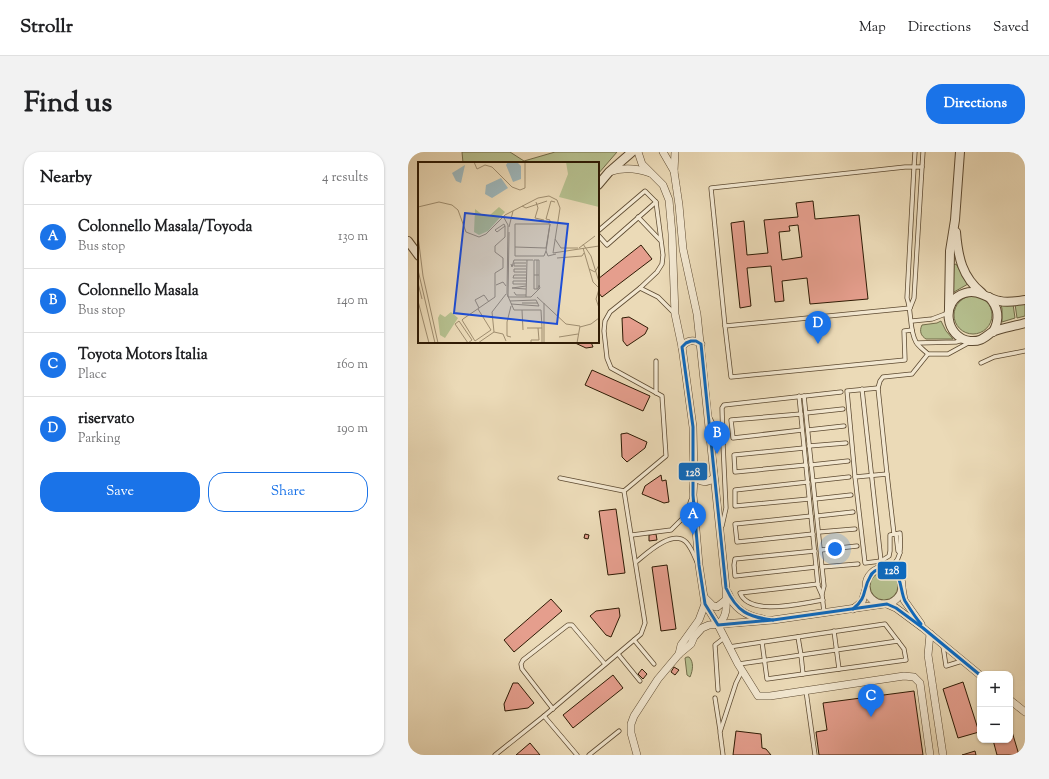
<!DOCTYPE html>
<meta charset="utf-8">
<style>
:root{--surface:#fff;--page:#f2f2f2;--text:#202124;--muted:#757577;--line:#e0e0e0;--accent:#1a73e8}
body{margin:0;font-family:"Sorts Mill Goudy",serif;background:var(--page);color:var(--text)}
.controls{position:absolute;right:12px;bottom:12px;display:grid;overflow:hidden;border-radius:8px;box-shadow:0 1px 3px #0004}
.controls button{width:36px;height:36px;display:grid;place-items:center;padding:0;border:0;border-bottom:1px solid var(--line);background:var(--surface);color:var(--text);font:20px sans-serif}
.you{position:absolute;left:427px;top:397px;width:14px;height:14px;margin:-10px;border:3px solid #fff;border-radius:50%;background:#1a73e8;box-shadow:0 0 0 6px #1a73e833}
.badge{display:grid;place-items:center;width:26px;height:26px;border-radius:50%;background:var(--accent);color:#fff;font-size:13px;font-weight:700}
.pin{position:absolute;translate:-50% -33px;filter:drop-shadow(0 1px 2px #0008)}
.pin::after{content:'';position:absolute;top:21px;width:14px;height:12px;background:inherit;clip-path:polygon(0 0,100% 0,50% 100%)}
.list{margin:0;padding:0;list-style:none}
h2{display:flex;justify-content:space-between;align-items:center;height:52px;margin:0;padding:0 16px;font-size:17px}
h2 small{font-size:13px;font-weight:400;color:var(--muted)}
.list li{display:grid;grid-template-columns:26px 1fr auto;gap:12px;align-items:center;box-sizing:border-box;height:64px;padding:0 16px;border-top:1px solid var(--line)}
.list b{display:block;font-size:15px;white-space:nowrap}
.list p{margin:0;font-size:13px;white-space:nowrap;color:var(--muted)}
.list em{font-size:13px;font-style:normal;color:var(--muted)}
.actions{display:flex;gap:8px;padding:12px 16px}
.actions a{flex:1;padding:9px 0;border:1px solid var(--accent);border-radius:16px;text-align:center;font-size:14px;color:var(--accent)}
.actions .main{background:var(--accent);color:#fff}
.map{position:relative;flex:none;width:617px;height:603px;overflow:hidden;border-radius:16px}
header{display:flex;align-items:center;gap:24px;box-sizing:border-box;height:56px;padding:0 20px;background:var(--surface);border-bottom:1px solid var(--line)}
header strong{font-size:19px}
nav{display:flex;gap:22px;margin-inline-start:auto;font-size:14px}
.intro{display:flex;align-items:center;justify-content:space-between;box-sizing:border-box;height:96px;padding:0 24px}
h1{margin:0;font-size:28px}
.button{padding:10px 18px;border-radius:16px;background:var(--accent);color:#fff;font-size:14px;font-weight:700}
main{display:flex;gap:24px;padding:0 24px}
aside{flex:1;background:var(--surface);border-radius:16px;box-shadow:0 1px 3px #0004}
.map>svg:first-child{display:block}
.green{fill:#b6c08f;stroke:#726d4a}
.building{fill:#e59e8d;stroke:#2e1a04;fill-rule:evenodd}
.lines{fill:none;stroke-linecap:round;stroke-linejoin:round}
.service-casing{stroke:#5d4a31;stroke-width:5}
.minor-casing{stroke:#5d4a31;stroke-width:8}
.tertiary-casing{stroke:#5d4a31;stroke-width:10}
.service{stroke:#f2e7d0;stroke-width:3.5}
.minor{stroke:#f2e7d0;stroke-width:7}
.tertiary{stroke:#f2e7d0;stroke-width:8}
.bus-1-casing{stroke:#f2e7d0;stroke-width:6}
.bus-1{stroke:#0c69bf;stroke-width:3}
.inset-road{fill:none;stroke:#9f8d6f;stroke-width:1}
.view{fill:#1d4ed8;fill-opacity:0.15;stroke:#1d4ed8;stroke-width:2}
.inset-edge{fill:none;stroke:#2e1a04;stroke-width:2}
.line-badge{stroke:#f2e7d0;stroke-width:1.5}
.badge-label{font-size:11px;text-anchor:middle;font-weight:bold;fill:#fff}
</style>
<header>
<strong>Strollr</strong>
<nav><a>Map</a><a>Directions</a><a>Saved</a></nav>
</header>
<div class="intro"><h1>Find us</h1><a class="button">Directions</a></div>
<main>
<aside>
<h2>Nearby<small>4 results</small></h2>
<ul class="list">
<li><span class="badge">A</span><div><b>Colonnello Masala/Toyoda</b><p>Bus stop</p></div><em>130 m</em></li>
<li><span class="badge">B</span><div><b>Colonnello Masala</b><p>Bus stop</p></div><em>140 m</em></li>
<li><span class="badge">C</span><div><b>Toyota Motors Italia</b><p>Place</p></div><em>160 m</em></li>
<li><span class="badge">D</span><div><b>riservato</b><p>Parking</p></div><em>190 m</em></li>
</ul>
<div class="actions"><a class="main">Save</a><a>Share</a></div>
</aside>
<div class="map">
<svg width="617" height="603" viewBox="0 0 617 603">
<rect width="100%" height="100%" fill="#ebdab7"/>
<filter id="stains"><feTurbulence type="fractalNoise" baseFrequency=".005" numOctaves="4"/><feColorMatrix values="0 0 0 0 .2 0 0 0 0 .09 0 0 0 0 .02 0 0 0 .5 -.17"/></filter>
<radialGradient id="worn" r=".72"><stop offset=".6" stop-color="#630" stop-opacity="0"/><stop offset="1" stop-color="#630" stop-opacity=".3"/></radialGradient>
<g class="green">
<polygon points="54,0 102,0 116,9 147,0 209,0 190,22 190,11 55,11"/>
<polygon points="548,112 560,132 546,140 544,139 545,113"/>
<circle cx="565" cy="163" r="19"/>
<polygon points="617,151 617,164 609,166 607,152"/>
<polygon points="593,152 605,152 607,166 594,170 594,157"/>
<path d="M533,169L538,179L545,187H518C513,184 511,179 514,173L529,171Z"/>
<circle cx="476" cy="434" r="14"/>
<path d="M279,505H281C286,510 285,518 282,525L279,523L277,506Z"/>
</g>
<g class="building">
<path d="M405,49L407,67L451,63L460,147L402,152L399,126L374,129L376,149L367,150L363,114L339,116L343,154L332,156L323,71L336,69L339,103L360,101L356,68L390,65L388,51ZM390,73L394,105L374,108L371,80L382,79L381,74Z"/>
<polygon points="233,93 244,107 194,145 190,140 190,127"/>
<polygon points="221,165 240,176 237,182 219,194 215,189 214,166"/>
<polygon points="165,190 183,190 185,195 178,196"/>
<polygon points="184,218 242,244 235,259 177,233"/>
<polygon points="219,281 239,290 237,296 219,310 214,305 213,282"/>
<polygon points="253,323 254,329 258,328 261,350 256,351 234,342 237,334"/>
<polygon points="208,357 217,421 200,423 191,359"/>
<polygon points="177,382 181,383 180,387 176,386"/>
<polygon points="248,382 249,388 241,389 241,383"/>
<polygon points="259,413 268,477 253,479 244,415"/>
<polygon points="143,447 154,459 106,500 96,488"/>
<polygon points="211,456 212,464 203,485 198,483 182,464 188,459"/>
<polygon points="266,515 271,518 267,523 263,520"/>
<polygon points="234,517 239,522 235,527 230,522"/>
<polygon points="205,523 215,536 165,576 155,563"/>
<polygon points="555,530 571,580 550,586 535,537"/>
<polygon points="105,531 110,531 126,551 120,556 97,559 96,552"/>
<polygon points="506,539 515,603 411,603 408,580 419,578 415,551"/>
<polygon points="602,573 611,603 589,603 585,588 602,588"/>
<polygon points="328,579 353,582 354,596 358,597 363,603 325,603"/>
<polygon points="122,591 132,603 108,603"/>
<polygon points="567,599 568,603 554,603"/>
</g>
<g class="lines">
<g class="service-casing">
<g id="service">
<polyline points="514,15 515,0"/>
<polyline points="230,65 252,88"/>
<polyline points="190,83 199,93 248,50"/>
<polyline points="232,136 250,145 266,161"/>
<polyline points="502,156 317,174 323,225 497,208 496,179 504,178"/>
<path d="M502,156L506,146L514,15H506L499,146C504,160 501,178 508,190C511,195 516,198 520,202H540L562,190"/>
<polyline points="504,169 524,167 540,161"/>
<polyline points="317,174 303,36 497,15 506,15 507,0"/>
<polyline points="509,191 548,190 555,188"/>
<polyline points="573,211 586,205 617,199"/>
<polyline points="470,236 472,229 475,225 504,222 520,202"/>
<polyline points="454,237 473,409"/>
<polyline points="248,241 248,209"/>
<polyline points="391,244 410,434 414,443 416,460"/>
<polyline points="396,244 416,434 414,442"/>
<polyline points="398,261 435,257"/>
<polyline points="393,262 323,268 325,286 394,278"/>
<polyline points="302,266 315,292 314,256 316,253 433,240"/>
<polyline points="400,278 436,274"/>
<polyline points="401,294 438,291"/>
<polyline points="396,296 326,303 327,320 398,313"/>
<polyline points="403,313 440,309"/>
<polyline points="447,325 439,239 470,236 479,322"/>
<polyline points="152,326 216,339"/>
<polyline points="405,329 441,325"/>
<polyline points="400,330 327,338 327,354 401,347"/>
<polyline points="407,347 443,343"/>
<polyline points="403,364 327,372 329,390 405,382"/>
<polyline points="409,364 445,360"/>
<polyline points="314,374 318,356 315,292"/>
<polyline points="411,380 447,377"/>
<polyline points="488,382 490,399 492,401"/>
<polyline points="224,383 263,378 278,363 283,348"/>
<polyline points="413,398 449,394"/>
<polyline points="407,399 327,407 326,413 327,424 408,415"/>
<path d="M228,410C238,402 264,377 278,390C283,395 286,403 289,410"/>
<polyline points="414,415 450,412"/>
<path d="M479,417C494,409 493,397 492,381L482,383V399L481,404L473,409L457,411L447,325L479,322L486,382"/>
<path d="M410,432L332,441C342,465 394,451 415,448"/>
<polyline points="426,479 431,517"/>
<polyline points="390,485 393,503 490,489"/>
<polyline points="226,488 246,512"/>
<polyline points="354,490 359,527 395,522"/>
<polyline points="535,494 538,514 554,509"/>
<polyline points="321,495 477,472 496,497 498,508 395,522 393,503 331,512"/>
<polyline points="210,502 232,529"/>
<polyline points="310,538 307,493 316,486"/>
<polyline points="398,539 407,603"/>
<polyline points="307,546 312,578"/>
<polyline points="145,557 114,517 113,512 115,508 160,473 164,473 197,512"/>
<polyline points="136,564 169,603"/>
<polyline points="87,603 136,564 226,488 233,482 237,471 216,339 258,304 254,244 203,216 199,206 196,179 197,169 202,160 232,136 249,120 254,112 255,103 248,50 237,39 190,79"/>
<polyline points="181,603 211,579"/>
<polyline points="315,603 312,580 328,531 334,519"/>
</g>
</g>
<g class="minor-casing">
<g id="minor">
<polyline points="230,0 234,12 255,33 261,48 264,82 267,162 274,195 285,275 286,325 285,343 291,413 297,452 310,473 330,512 350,544 362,544 496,524 506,525 512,531 522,603"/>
<polyline points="255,0 266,19"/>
<path d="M267,0L266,19L271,53L275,97L289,162L318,436C318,451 321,463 310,473"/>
<path d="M201,20C215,15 228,16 242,21"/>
<path d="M274,195C279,188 286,187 293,192"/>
<path d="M286,325C293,330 298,332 306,326"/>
<circle cx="476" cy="434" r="18"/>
<polyline points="494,436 496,448 513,472"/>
<path d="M320,441C326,457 338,464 355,467"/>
<polyline points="297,446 305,454 309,455 318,448"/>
<polyline points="479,452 488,456 515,476 572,523"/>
<polyline points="445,457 454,450 458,437"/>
<polyline points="522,482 520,503 535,603"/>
<polyline points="271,502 273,493 291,468 297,452"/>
<polyline points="602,548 617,560"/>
<polyline points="229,603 223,581 223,572 226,564 250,527 271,502 283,492 286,485 294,476 301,473 365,468 476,452"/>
</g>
</g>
<g class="tertiary-casing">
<g id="tertiary">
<polyline points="190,33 201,20 224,0"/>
<path d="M548,80C550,105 554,125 574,141"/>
<polyline points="0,89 11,104"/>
<path d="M581,145C591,156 592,167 585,180"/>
<path d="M617,148C609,149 600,151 592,149C579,147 571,137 557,141C532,148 537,186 562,189C573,190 577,185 584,180C592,176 608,174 617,171"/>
<polyline points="541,156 542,99 547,68 552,0"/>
</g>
</g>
<use href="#service" class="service"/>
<use href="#minor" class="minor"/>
<use href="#tertiary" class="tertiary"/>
<g class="bus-1-casing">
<g id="bus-1">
<path d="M283,189H288L293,192L318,436C329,460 340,465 365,468L310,473L297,452L291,413L285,343V275L274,195L278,191Z"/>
<path d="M445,457C460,445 454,438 462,425C464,420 469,417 475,417C495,415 491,437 497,449C502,457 507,465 513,472"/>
<polyline points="365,468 479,452 488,456 515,476 572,523"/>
</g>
</g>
<use href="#bus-1" class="bus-1"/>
</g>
<g transform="translate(10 10)">
<rect width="181" height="181" fill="#ebdab7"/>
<path d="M148,0H181V45L141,35L150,12ZM81,45L87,50L70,69L61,73L56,70L57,47L66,54L72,53ZM33,150L40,156L27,176L22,173L20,156L22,152L27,155Z" fill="#b6c08f"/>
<path d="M90,0H99L103,4V17L95,20L88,3ZM47,3L43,21L38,19L34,11ZM83,16L90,26L74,36L67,32L68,23Z" fill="#9eb7bb"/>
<path class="inset-road" d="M56,0L59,7L67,3L74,5L94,25L102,28L107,26V0M118,40L120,46L117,56L126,58M104,44L108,46L129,39M0,45L21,40L34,43L40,48L48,70L61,75L68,72L87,53L120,36L131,34L139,38L142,46L135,91L181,84M85,54L90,63L89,132L96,148H123L124,166H109M91,65L95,49M0,74L5,114L20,181M137,77L143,86H160M165,82L173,94L181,120M97,85V62H131L132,58L128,57L133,39L137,40M128,86L132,62L128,89L130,94L138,92M161,86L177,74M165,86L175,120L181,126M128,89L126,94H97V85L128,86M139,96L164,94L166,91M119,98V127M108,101H96V104H108M93,102L94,105L96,98H115M108,107H96V110H108M171,107L177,110L181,103M0,108L17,181M108,113H96L95,116H108M116,113V98H121V113M108,119H95V122H108M0,121L4,137M78,123L85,120L88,124M108,124L94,126L108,127M181,127L178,137L181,146M96,130L98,133H108M90,135L91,70M90,135H113M108,135L109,98M113,135L122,126L121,123L120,127H116V113H121V123M119,135L148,162L162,164L159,181M0,139L11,181M92,139L118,138L121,144L93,142M104,141H120M126,141V181M93,144L89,160V174L93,175M61,146L57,138L66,133L71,140M60,147L73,168L57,179L44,158L45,157L77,135V111L85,106V96L77,90V84L87,75V64L86,62L77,68L79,70L87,64M104,148L105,168M162,165L173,162L181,156M124,166V181M76,170L85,172L88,179M141,175L160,172M50,181L37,162L41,159L54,178L50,181M60,181L76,170L74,150L88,132M113,181V178H121L120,166"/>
<path class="view" d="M47,51L150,62L139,162L36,151Z"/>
<rect width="181" height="181" class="inset-edge"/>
</g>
<g class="line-badge">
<rect x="270" y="310" width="30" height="19" rx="4" fill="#0c69bf"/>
<rect x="469" y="409" width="30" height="19" rx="4" fill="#0c69bf"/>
</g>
<g class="badge-label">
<text x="285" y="324">128</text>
<text x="484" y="422">128</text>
</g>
<rect width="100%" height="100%" filter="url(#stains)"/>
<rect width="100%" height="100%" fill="url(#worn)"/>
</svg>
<div class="controls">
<button>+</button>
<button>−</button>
</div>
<div class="you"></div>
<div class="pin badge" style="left:285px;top:383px">A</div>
<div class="pin badge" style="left:309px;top:302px">B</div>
<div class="pin badge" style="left:463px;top:565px">C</div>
<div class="pin badge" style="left:410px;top:192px">D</div>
</div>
</main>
